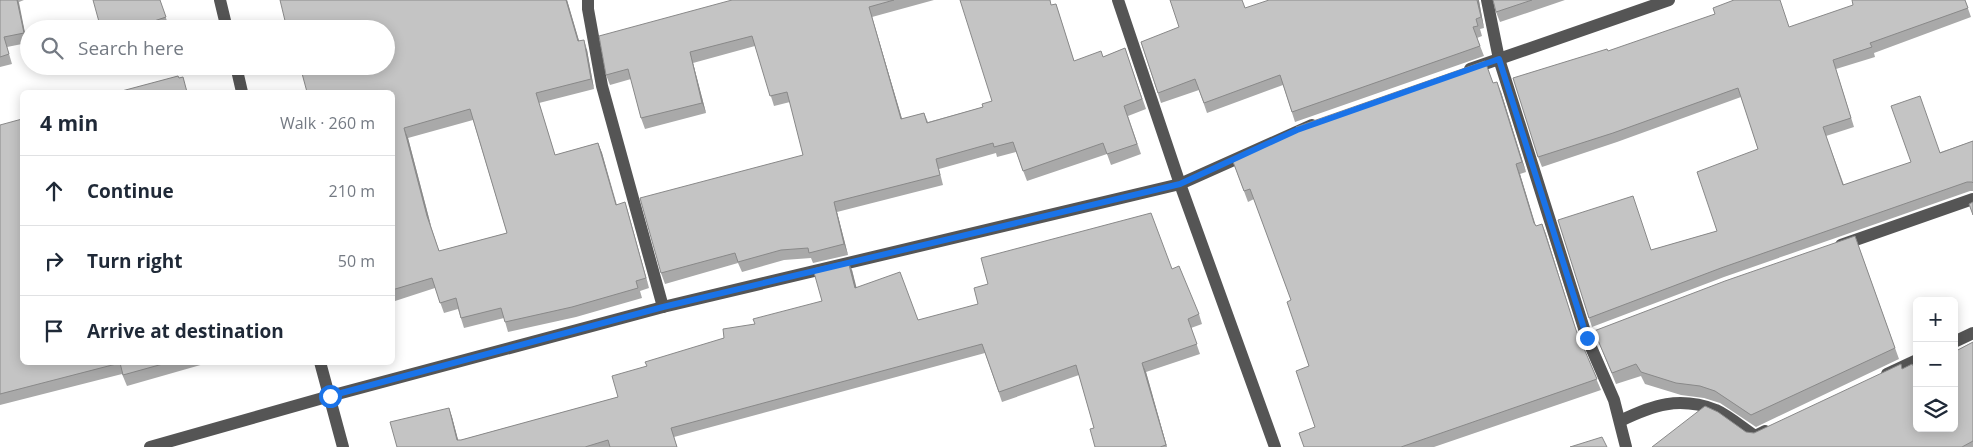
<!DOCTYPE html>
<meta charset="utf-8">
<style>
:root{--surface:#fff;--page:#f6f6f7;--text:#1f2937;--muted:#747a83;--line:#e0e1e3}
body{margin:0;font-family:"Open Sans",sans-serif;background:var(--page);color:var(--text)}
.controls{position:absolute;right:15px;bottom:15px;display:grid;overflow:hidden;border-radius:8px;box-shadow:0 2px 12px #0003}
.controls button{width:45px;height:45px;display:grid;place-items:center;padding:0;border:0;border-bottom:1px solid var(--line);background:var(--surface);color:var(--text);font:25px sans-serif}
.stop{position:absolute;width:15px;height:15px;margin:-11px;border:4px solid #1a73e8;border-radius:50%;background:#fff}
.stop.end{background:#1a73e8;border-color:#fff;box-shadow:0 1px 5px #0008}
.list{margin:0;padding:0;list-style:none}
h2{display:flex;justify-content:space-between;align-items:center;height:65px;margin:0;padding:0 20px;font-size:21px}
h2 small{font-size:16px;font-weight:400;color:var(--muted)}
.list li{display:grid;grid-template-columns:32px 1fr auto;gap:15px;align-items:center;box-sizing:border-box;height:70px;padding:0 20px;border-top:1px solid var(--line)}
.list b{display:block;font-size:19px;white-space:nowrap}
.list em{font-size:16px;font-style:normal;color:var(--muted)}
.icon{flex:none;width:28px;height:28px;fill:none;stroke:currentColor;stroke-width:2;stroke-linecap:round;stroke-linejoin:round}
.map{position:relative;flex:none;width:1973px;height:447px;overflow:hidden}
.search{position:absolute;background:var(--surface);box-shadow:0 2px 12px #0003;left:20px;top:20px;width:375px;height:55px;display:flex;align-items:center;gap:12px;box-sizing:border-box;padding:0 18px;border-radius:28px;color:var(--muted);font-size:19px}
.panel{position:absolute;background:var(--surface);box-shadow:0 2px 12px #0003;left:20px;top:90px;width:375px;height:275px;border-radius:8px}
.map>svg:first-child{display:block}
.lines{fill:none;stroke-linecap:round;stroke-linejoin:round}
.minor{stroke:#555;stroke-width:12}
.wall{fill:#a9a9a9;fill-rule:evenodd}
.shaded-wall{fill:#898989}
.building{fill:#c4c4c4;stroke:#898989;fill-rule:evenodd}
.route{stroke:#1a73e8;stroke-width:6}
</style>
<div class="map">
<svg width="1973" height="447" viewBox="0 0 1973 447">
<rect width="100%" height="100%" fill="#fff"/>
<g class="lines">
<g class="minor">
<polyline points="220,0 227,29"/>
<polyline points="588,0 588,9 602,86 663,307"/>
<polyline points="1118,0 1180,184 1275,447"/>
<polyline points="1487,0 1499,59 1587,338 1614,400 1626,447"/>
<polyline points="236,66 242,92"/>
<polyline points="1470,69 1669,0"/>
<polyline points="1841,245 1973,199"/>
<polyline points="1954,342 1973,333"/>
<polyline points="320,362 343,447"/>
<polyline points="1887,374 1917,360"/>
<path d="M1620,421C1653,405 1679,396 1716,410C1729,416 1743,428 1755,436L1765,431"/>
<polyline points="150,447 330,396 663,307 1180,184 1312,125"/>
</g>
</g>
<g class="wall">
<polygon points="0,0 24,0 19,2 27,43 7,47 12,64 0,67"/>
<polygon points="160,0 169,27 164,29 101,29"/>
<path d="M280,0H567L579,41L587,50L594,89L539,103L555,155L598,143L602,153L617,205L625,202L628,212L649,288L640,291L642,298L576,317L508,332L504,318L464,328L458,309L444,313L435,288L392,302V92L386,66ZM473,120L507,233L439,251L431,226L408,138Z"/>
<polygon points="732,0 934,0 872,17 902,119 924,113 928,122 983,107 992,101 1053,5 1056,4 1074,61 1103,57 1125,48 1146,109 1128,116 1141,154 1111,165 1107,154 1027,181 1016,152 997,157 996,153 939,169 943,185 837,212 848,255 813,263 811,258 784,260 742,272 738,263 665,284 661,273 803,155 790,102 774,106 755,46 693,63 706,113 645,129 641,118 631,79 610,85 606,75"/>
<polygon points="1493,0 1565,0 1500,22 1496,12"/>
<polygon points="1965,0 1971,17 1874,53 1875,57 1836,69 1854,127 1826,136 1844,185 1973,141 1973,191 1970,191 1724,277 1592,327 1589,318 1651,250 1717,231 1758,149 1741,97 1617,142 1542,167 1538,157 1608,51 1789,27"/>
<polygon points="1479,1 1484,28 1480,29 1482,36 1477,38 1484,56 1295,122 1283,85 1207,113 1199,90 1161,103 1141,42 1245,8"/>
<polygon points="1493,83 1501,92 1526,172 1520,174 1535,225 1536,226 1542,224 1577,334 1601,390 1434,447 1304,447 1315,427 1309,366 1291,300 1254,199 1248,202 1232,159"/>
<polygon points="0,125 22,362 211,362 127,386 122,374 0,405"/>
<polygon points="1855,236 1899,359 1756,427 1720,403 1704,398 1681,395 1645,384 1641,376 1616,384 1594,331"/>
<polygon points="1172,269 1199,314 1202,324 1191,328 1200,354 1146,372 1167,447 1095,447 1094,428 1079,375 1002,402 985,353 674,437 677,447 397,447 449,408 452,417 458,440 461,440 618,397 647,366 724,338 755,324 822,301 852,270 856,288 918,320"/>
<polygon points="1973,342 1973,447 1652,447 1746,432 1754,433 1902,369 1917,371"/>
</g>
<g class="shaded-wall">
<polygon points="17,0 18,0 27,43 24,33"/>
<polygon points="566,0 567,0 582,51 578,41"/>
<polygon points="1477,0 1479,0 1479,1 1484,28 1481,17"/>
<polygon points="869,7 872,17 905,129 901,119"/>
<polygon points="584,40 587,50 594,89 591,79"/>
<polygon points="690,52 693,63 706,113 702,103"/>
<polygon points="1497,82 1501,92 1526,172 1522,162"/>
<polygon points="404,128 408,138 431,226 427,216"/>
<polygon points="598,143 602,153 619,215 616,205"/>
<polygon points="1516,164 1520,174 1538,233 1534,223"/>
<polygon points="625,202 628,212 649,288 646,278"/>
<polygon points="834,202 837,212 848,255 844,244"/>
<polygon points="1542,224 1546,234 1579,340 1576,330"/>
<polygon points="848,261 852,270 859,297 855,288"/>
<polygon points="1142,363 1146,372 1167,447 1166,445"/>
<polygon points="449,408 452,417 460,447 457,440"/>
</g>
<g class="building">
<polygon points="0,0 17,0 24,33 4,37 9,54 0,57"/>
<polygon points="93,0 160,0 166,17 133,28 132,24 116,29 101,29"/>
<path d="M280,0H566L578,41L584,40L591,79L536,93L555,155L598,143L616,205L625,202L646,278L636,281L638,288L572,307L505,322L501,308L461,318L456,298L440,303L432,278L392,290V92H307L300,66H386V29H287ZM470,109L507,233L439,251L427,216L404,128Z"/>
<polygon points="732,0 894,0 869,7 901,119 924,113 927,123 983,107 982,104 992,101 960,0 1050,0 1051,5 1056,4 1074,61 1101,51 1103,57 1125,48 1142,99 1124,106 1137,144 1107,154 1103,143 1023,171 1013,142 994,147 993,143 936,159 940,175 834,202 844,244 809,253 808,248 781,250 738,262 735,253 661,273 640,198 803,155 787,92 770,96 752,36 690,52 702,103 641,118 628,69 606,75 599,36"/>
<polygon points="1170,0 1242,0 1245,8 1269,0 1477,0 1481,17 1476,19 1478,26 1473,27 1480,46 1292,112 1280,75 1204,103 1195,79 1158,93 1141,42 1179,27"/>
<polygon points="1493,0 1532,0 1496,12"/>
<polygon points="1734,0 1780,0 1789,27 1853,5 1852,0 1965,0 1968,8 1870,43 1872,47 1833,60 1851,118 1823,127 1843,185 1911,162 1891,106 1920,96 1940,153 1973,141 1973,183 1972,182 1967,182 1721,268 1589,318 1558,220 1633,196 1651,250 1717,231 1697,172 1758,149 1738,88 1613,133 1538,157 1513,78 1607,49 1608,51 1715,14 1713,8"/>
<polygon points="1485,61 1493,83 1497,82 1522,162 1516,164 1534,223 1536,226 1542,224 1576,330 1597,379 1401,447 1304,447 1299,433 1315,427 1296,371 1309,366 1287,302 1291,300 1250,189 1244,191 1232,159 1297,130 1296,127"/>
<polygon points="178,76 179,78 183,77 187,92 118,92"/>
<polygon points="22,119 22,362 170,362 123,375 120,363 0,394 0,125"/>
<polygon points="1973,202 1973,215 1969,204"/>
<polygon points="1151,213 1172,269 1179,266 1199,314 1188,319 1197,344 1142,363 1166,445 1160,447 1095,447 1090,429 1094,428 1076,365 999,392 982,344 671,428 677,447 610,447 608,440 585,447 397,447 390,422 449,408 457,440 461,440 618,397 612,376 647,366 645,362 724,338 723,329 755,324 753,319 822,301 813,269 848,261 855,288 900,272 918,320 978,304 974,288 988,284 981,258"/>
<polygon points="1855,236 1895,348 1751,415 1715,391 1700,386 1676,383 1641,372 1636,364 1612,373 1594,331 1725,281"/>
<polygon points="1973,342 1973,441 1962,447 1652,447 1705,406 1718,412 1746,432 1754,433 1901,364 1902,369 1912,364 1917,371 1917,428 1954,428 1954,352"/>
<polygon points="1602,437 1607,447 1570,447"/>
</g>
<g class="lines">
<polyline class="route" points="330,396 663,307 1180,184 1297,130 1499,59 1587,338"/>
</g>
</svg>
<div class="controls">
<button>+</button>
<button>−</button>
<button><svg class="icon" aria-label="layers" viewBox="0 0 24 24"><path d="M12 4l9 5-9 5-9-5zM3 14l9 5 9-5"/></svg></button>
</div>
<div class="stop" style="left:330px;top:396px"></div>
<div class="stop end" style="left:1587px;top:338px"></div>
<div class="search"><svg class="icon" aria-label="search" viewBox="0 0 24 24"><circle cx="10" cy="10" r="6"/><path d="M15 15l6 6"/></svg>Search here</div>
<section class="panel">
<h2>4 min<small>Walk · 260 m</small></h2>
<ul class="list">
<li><svg class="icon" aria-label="ahead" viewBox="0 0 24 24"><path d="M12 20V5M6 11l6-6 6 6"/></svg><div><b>Continue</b></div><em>210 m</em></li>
<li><svg class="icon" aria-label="right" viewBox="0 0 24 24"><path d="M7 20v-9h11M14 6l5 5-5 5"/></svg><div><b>Turn right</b></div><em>50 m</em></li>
<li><svg class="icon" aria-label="arrive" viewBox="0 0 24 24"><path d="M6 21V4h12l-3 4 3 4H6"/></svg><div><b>Arrive at destination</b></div></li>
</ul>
</section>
</div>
